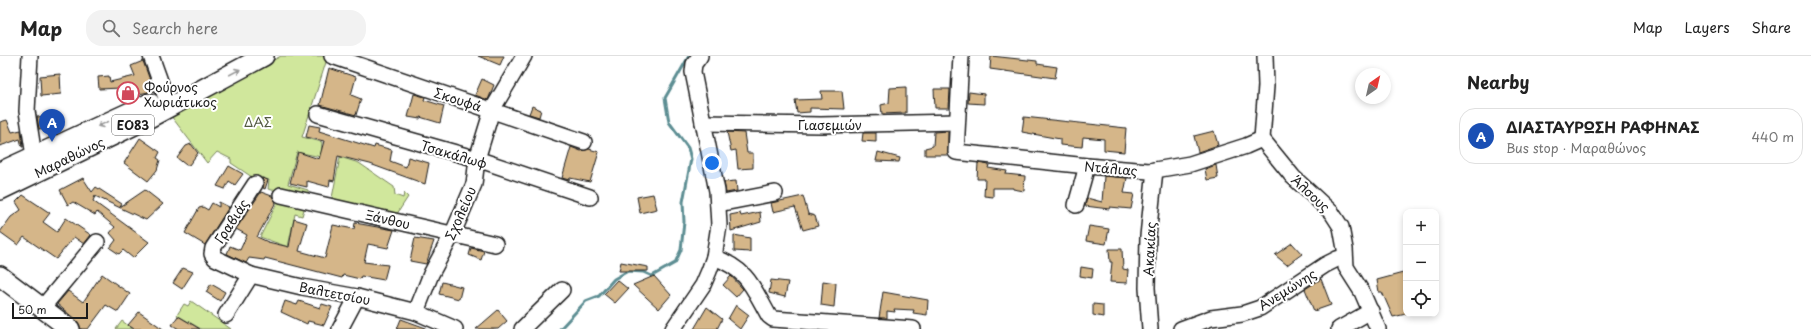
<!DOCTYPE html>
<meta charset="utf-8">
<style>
:root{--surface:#fff;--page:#f2f2f2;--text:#222;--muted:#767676;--line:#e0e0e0;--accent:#d1495b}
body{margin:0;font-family:"Playpen Sans",sans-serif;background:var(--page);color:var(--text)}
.controls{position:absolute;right:12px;bottom:12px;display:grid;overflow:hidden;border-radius:8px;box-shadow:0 2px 6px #0003}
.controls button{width:36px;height:36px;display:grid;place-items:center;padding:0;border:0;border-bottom:1px solid var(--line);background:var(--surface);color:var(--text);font:20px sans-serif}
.compass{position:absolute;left:1355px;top:12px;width:36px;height:36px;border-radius:50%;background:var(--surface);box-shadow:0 2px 6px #0003;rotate:34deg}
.scale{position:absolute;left:12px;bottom:10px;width:76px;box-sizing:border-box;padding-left:4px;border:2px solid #1c1c1c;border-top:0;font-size:11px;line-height:14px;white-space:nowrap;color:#1c1c1c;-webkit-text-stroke:3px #fff;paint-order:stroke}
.you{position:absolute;left:712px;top:107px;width:14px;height:14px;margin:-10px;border:3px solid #fff;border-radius:50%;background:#1a73e8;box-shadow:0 0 0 6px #1a73e833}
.badge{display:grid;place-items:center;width:26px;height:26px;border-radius:50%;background:var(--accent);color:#fff;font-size:13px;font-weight:700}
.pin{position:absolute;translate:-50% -33px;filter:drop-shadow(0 1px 2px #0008)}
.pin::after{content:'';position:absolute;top:21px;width:14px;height:12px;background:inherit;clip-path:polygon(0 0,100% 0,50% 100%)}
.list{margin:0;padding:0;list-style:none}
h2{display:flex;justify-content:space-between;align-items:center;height:52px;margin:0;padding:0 16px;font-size:17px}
h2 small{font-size:13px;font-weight:400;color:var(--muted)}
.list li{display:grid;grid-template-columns:26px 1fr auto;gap:12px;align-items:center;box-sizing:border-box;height:56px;margin:0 8px 8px;padding:0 8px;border:1px solid var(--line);border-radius:16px}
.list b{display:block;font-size:15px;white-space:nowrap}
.list p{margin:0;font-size:13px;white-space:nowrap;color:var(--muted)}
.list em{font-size:13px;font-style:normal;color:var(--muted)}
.icon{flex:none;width:22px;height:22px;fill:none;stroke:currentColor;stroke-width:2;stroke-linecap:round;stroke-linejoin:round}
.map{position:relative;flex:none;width:1451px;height:273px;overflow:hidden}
header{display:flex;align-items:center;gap:24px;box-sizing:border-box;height:56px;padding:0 20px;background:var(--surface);border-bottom:1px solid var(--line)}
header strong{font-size:19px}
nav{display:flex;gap:22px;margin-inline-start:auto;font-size:14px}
.search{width:280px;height:36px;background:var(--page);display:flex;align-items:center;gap:10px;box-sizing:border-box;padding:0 14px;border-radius:16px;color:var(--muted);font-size:15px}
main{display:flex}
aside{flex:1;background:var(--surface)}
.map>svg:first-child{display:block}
.green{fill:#d0e79c;stroke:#76825c}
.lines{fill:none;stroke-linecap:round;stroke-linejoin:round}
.stream{stroke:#5d8e93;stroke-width:3}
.building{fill:#d5b689;stroke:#1c1c1c}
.minor-casing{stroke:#1c1c1c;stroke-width:18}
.major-casing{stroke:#1c1c1c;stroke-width:22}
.minor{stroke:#fff;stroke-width:15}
.major{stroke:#fff;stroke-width:19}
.oneway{stroke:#999}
.labels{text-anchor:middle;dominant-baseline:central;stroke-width:4;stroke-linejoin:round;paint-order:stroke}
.shield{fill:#fff;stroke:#606060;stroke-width:1}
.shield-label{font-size:12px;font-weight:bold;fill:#1c1c1c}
.poi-label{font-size:13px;fill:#1c1c1c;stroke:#fff;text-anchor:start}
.street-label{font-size:13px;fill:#1c1c1c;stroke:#fff}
.park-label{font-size:13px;fill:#525942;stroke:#fff}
</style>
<header>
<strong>Map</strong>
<div class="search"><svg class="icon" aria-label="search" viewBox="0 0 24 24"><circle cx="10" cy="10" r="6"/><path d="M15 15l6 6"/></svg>Search here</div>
<nav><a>Map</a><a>Layers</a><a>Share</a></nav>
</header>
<main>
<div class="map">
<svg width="1451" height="273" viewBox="0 0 1451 273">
<rect width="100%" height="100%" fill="#fff"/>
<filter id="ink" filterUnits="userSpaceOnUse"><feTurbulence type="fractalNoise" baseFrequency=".025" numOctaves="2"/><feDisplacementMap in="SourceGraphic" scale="8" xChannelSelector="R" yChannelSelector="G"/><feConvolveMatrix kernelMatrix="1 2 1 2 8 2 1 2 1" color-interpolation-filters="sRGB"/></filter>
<g filter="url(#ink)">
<g class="green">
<polygon points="281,0 328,0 302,81 322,86 321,101 297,96 288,128 308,134 309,143 268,133 269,124 257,120 255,123 231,107 231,103 217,96 207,107 171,60"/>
<polygon points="340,101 359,107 394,131 395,139 403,142 404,137 408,141 395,161 331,147"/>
<polygon points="281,139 305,150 302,160 295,158 288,191 260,181"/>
<polygon points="191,245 231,273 201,273 177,259 184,248 188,250"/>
<polygon points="122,265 133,273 116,273"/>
</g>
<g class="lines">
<polyline class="stream" points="560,273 586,245 599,240 614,223 628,215 643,216 652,220 675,207 681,194 684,166 683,146 691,103 688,92 669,66 665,42 689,0"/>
</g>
<g class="building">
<polygon points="478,0 504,0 500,9"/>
<polygon points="991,0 1037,5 1037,8 1057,11 1055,22 990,13"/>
<polygon points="143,5 154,35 123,41 121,32 99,33 98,21 109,20 110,26 135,20 131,10"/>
<polygon points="329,12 356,21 351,39 361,43 356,59 320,49"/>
<polygon points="60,18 61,38 41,40 40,20"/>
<polygon points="482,23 494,29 488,44 475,39"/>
<polygon points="906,31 906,57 882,58 881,49 889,47 890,32"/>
<polygon points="934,33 950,33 949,52 935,52"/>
<polygon points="821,35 842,35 844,53 810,52 810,56 797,57 795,44 822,43"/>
<polygon points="969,36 984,38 984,48 968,47"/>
<polygon points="414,38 425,41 424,44 444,50 440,67 420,61 420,63 408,61"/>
<polygon points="532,50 541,54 539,61 529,58"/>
<polygon points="47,60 51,63 52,71 39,73 37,61"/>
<polygon points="1024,61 1126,72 1124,96 1104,94 1104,83 1083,81 1082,91 1060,89 1060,83 1022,76"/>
<polygon points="7,64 12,76 21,74 23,91 22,91 20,83 0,90 0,66"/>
<polygon points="309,69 320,71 319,75 374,92 375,89 392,94 390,105 406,111 408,101 429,107 425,128 370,108 338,100 334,125 330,124 329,131 307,125 307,131 290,127 298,96 319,103 324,85 306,81"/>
<polygon points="948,75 948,99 925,99 925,92 933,90 934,76"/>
<polygon points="1214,75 1218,89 1198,96 1194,80"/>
<polygon points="727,76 744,77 747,97 753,97 753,112 738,113 736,94 731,95"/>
<polygon points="863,77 876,77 876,86 862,85"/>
<polygon points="140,82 160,96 157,102 160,104 157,114 148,125 124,107"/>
<polygon points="191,88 198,97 189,109 186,109 177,102 186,90"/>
<polygon points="571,91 581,95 589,93 599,96 590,126 570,122 569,124 562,122"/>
<polygon points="878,96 900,102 899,106 876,105"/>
<polygon points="978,107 989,109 988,112 1007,115 1006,118 1025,120 1024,135 1013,133 1013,132 993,132 993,141 984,140 985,123 977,123"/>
<polygon points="1216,109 1218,122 1207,124 1205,113"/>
<polygon points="229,110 243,118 235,129 229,125 225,133 217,130"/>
<polygon points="1104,120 1127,122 1124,137 1134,138 1131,153 1110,151 1109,153 1085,150 1087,142 1102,146"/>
<polygon points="83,122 92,136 96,131 122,148 120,151 145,134 163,148 146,164 95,140 93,145 149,186 133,202 123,194 119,198 110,192 116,184 110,177 115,171 97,156 95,159 73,146 68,149 60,134"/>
<polygon points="262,122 268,124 265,133 263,132 264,128"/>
<polygon points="736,125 737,135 726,137 724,126"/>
<polygon points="261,136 272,140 276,146 257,181 268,186 289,191 294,163 307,167 299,195 325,202 333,169 354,173 355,167 394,174 388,192 368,188 364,206 388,209 384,224 361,220 360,223 343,219 342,222 265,202 264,204 249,202 246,207 227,198 230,190 240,194 247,179 236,173"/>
<polygon points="653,138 657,153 640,157 637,141"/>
<polygon points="23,139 50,157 43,166 57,176 66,162 91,179 84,188 74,181 56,203 24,181 18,189 0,176 11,161 21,154 16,146"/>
<polygon points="803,140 808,158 815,160 818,170 803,174 795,151 773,156 771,147"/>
<polygon points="219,146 229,151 205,189 185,177 199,152 203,151 208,154 212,147 219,151"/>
<polygon points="760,156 761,166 731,175 730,159 740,157 741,160"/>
<polygon points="1089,170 1109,173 1106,188 1086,185"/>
<polygon points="734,179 750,182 750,196 734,195"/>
<polygon points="415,182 434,185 426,208 410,205"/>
<polygon points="1292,187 1302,198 1287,209 1275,199"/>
<polygon points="471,192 484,195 481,204 469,199"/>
<polygon points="1109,193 1122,193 1123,213 1128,214 1127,227 1110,226 1112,206 1110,206"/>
<polygon points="621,206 648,211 648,215 619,215"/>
<polygon points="1081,211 1093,213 1092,222 1080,220"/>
<polygon points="183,212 193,216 182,233 173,227"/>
<polygon points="1403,217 1406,226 1406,258 1393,261 1382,236 1379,236 1377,224"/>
<polygon points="102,218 130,238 118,256 106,249 88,273 81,273 77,265 57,248 68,235 83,246"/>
<polygon points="654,220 671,239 659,253 633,229"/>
<polygon points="731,220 743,233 736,241 723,229"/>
<polygon points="1321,223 1331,249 1314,255 1305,233"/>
<polygon points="617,224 628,233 615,247 604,238"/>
<polygon points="771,224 788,226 785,241 769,237"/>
<polygon points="823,225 836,227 834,251 821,249"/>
<polygon points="442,226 462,231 459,243 439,238"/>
<polygon points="211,228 225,236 220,245 206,236"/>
<polygon points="883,236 928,244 927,259 913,257 914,254 894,253 895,256 887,255 887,262 879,262"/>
<polygon points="285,245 297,249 299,245 320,252 322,248 332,251 324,269 308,265 307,268 281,256"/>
<polygon points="1093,248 1103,249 1103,261 1093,259"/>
<polygon points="736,249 749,259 740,273 728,263"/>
<polygon points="707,251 722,263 717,273 694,273"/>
<polygon points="498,254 507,265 498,273 476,273"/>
<polygon points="139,256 163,273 134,273 128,269"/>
<polygon points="178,260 200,273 179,273 172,269"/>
<polygon points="401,263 426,272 426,273 397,273"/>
</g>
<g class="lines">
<g class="minor-casing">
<g id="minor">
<polyline points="30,0 27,55 34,100"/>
<polyline points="151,0 165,39"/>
<polyline points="332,0 584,86"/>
<polyline points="961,0 956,96 1087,110 1149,115 1190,108 1246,90 1262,83"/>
<polyline points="1265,0 1266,30 1262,83 1293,121 1332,157 1341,171 1345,193 1346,211 1362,236 1378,273"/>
<polyline points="318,58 477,103 590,141"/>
<polyline points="703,67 821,69 957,66"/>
<polyline points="255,128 213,192 212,198 215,202 251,219 302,231 357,241 416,256 455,273"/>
<polyline points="281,139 495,188"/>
<polyline points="718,148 775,137"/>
<polyline points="1076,149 1087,110"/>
<path d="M714,201C748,214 752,230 769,260L773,263L913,273"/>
<polyline points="42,252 97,186"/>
<polyline points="416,256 431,218 453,177 474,128 477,103 492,54 524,0"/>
<polyline points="226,259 251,219"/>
<polyline points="340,273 357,241"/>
<polyline points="522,273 562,234"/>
<polyline points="673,273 703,229 709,215 714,201 719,169 717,135 693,16 694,8 700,0"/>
<polyline points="1150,273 1147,232 1148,180 1155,114"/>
<polyline points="1181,273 1211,262 1242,258 1260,252 1325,209 1337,203 1344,201"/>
<polyline points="1339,273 1371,255"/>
</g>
</g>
<g class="major-casing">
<g id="major">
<polyline points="0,116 150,47"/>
<polyline points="0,134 149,62 264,0"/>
<polyline points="0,220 70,273"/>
</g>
</g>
<use href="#minor" class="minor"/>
<use href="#major" class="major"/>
</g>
<defs><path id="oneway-shaft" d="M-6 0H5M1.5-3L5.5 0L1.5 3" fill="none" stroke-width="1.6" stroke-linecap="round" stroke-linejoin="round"/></defs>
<g class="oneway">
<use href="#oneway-shaft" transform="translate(235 16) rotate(-28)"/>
<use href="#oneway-shaft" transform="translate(103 68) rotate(155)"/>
</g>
</g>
<defs>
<g id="shop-ring" transform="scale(1.15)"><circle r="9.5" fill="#fff" stroke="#d1495b" stroke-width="1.5"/><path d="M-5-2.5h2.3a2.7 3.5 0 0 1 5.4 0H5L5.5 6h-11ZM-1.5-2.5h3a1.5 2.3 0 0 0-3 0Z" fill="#d1495b"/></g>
</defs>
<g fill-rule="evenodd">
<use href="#shop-ring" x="128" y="37"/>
</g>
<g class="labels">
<rect class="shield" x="112" y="59" width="42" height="20" rx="3"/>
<g class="shield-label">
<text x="133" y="69">ΕΟ83</text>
</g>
<g class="poi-label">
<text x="144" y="30">Φούρνος<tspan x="144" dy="15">Χωριάτικος</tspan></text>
</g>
<g class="street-label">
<text transform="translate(458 43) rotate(18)">Σκουφά</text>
<text x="830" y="68">Γιασεμιών</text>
<text transform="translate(454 98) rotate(16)">Τσακάλωφ</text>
<text transform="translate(69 101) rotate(-26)">Μαραθώνος</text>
<text transform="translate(1111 112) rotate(5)">Ντάλιας</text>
<text transform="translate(1311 137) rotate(43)">Άλσους</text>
<text transform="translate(460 157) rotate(-66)">Σχολείου</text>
<text transform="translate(388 163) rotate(13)">Ξάνθου</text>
<text transform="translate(231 165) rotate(-57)">Γραβιάς</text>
<text transform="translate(1149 193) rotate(-87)">Ακακίας</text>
<text transform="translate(1287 233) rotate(-32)">Ανεμώνης</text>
<text transform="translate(335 237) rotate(11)">Βαλτετσίου</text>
</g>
<g class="park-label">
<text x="258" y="65">ΔΑΣ</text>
</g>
</g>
</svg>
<div class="controls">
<button>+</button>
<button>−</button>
<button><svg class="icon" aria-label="locate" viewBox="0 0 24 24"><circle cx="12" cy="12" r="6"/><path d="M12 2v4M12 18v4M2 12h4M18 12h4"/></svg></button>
</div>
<svg class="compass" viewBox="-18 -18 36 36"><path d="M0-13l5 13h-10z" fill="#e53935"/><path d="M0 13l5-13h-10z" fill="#767676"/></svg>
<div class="scale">50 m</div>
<div class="you"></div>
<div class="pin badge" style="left:52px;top:86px;background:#1a4fb4">A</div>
</div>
<aside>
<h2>Nearby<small></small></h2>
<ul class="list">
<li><span class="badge" style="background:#1a4fb4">A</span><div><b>ΔΙΑΣΤΑΥΡΩΣΗ ΡΑΦΗΝΑΣ</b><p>Bus stop · Μαραθώνος</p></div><em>440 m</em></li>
</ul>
</aside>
</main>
